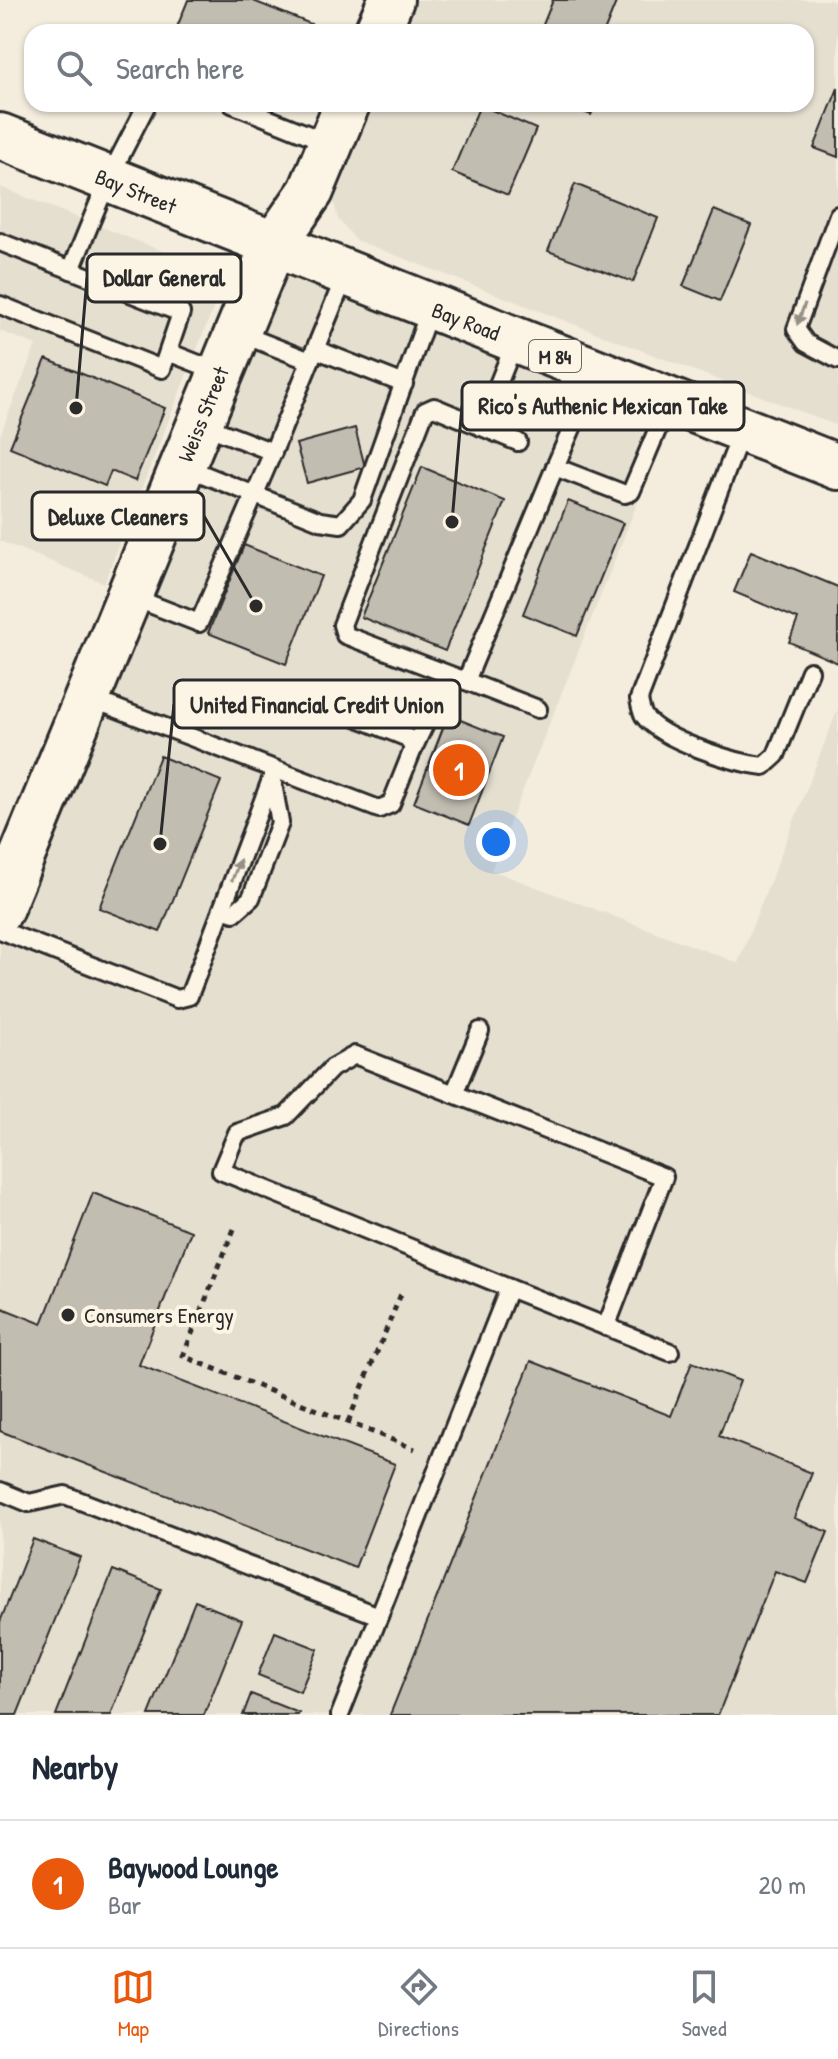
<!DOCTYPE html>
<style>
:root{--surface:#fff;--page:#f6f6f7;--text:#1f2937;--muted:#747a83;--line:#e0e1e3;--accent:#ea580c}
body{margin:0;font-family:"Patrick Hand",sans-serif;background:var(--page);color:var(--text)}
.you{position:absolute;left:496px;top:842px;width:28px;height:28px;margin:-20px;border:6px solid #fff;border-radius:50%;background:#1a73e8;box-shadow:0 0 0 12px #1a73e833}
.badge{display:grid;place-items:center;width:52px;height:52px;border-radius:50%;background:var(--accent);color:#fff;font-size:26px;font-weight:700}
.pin{position:absolute;translate:-50% -50%;border:4px solid #fff;box-shadow:0 2px 8px #0006}
.list{margin:0;padding:0;list-style:none}
h2{display:flex;justify-content:space-between;align-items:center;height:104px;margin:0;padding:0 32px;font-size:34px}
h2 small{font-size:26px;font-weight:400;color:var(--muted)}
.list li{display:grid;grid-template-columns:52px 1fr auto;gap:24px;align-items:center;box-sizing:border-box;height:128px;padding:0 32px;border-top:2px solid var(--line)}
.list b{display:block;font-size:30px;white-space:nowrap}
.list p{margin:0;font-size:26px;white-space:nowrap;color:var(--muted)}
.list em{font-size:26px;font-style:normal;color:var(--muted)}
.icon{flex:none;width:44px;height:44px;fill:none;stroke:currentColor;stroke-width:2;stroke-linecap:round;stroke-linejoin:round}
.map{position:relative;flex:none;width:838px;height:1715px;overflow:hidden}
.search{position:absolute;background:var(--surface);box-shadow:0 2px 6px #0004;left:24px;right:24px;top:24px;height:88px;display:flex;align-items:center;gap:20px;box-sizing:border-box;padding:0 28px;border-radius:24px;color:var(--muted);font-size:30px}
.sheet{height:232px;background:var(--surface)}
nav{display:flex;justify-content:space-around;align-items:center;box-sizing:border-box;height:112px;border-top:2px solid var(--line);background:var(--surface);font-size:22px;color:var(--muted)}
nav a{display:grid;justify-items:center;gap:4px}
nav .on{color:var(--accent)}
.map>svg:first-child{display:block}
.built{fill:#e5dfd0}
.building{fill:#c2bdb1;stroke:#2b2b2b;stroke-width:2}
.lines{fill:none;stroke-linecap:round;stroke-linejoin:round}
.lane-casing{stroke:#2b2b2b;stroke-width:22}
.secondary-casing{stroke:#2b2b2b;stroke-width:50}
.primary-casing{stroke:#2b2b2b;stroke-width:50}
.path{stroke:#2b2b2b;stroke-width:5;stroke-dasharray:6 6;stroke-linecap:butt}
.lane{stroke:#fcf5e5;stroke-width:16}
.secondary{stroke:#fcf5e5;stroke-width:44}
.primary{stroke:#fcf5e5;stroke-width:44}
.oneway{fill:#949088}
.poi-dot{fill:#2b2b2b;stroke:#fcf5e5;stroke-width:3}
.labels{text-anchor:middle;dominant-baseline:central;stroke-width:8;stroke-linejoin:round;paint-order:stroke}
.shield{fill:#fcf5e5;stroke:#6a6863;stroke-width:2}
.shield-label{font-size:20px;font-weight:bold;fill:#2b2b2b}
.street-label{font-size:22px;fill:#2b2b2b;stroke:#fcf5e5}
.poi-label{font-size:22px;fill:#2b2b2b;stroke:#fcf5e5;text-anchor:start}
.leader{fill:none;stroke:#2b2b2b;stroke-width:3}
.callout-dot{fill:#2b2b2b;stroke:#fcf5e5;stroke-width:3}
.callout{fill:#fcf5e5;stroke:#2b2b2b;stroke-width:3}
.callout-label{font-size:24px;text-anchor:middle;font-weight:bold;fill:#2b2b2b}
</style>
<div class="map">
<svg width="838" height="1715" viewBox="0 0 838 1715">
<rect width="100%" height="100%" fill="#f4edde"/>
<filter id="ink" filterUnits="userSpaceOnUse"><feTurbulence type="fractalNoise" baseFrequency=".0125" numOctaves="2"/><feDisplacementMap in="SourceGraphic" scale="16" xChannelSelector="R" yChannelSelector="G"/><feConvolveMatrix kernelMatrix="1 2 1 2 8 2 1 2 1" color-interpolation-filters="sRGB"/></filter>
<g filter="url(#ink)">
<g class="built">
<polygon points="412,0 829,0 838,4 838,426 356,240 338,219 332,195 369,104 806,104 806,32 399,32"/>
<polygon points="0,187 226,276 104,583 0,541 0,435 36,345 0,331"/>
<polygon points="273,246 677,404 491,870 738,963 838,709 838,1715 0,1715 0,910"/>
</g>
<g class="building">
<polygon points="188,0 251,0 311,24 307,32 175,32"/>
<polygon points="553,0 617,0 604,32 540,32"/>
<polygon points="838,88 838,157 814,148"/>
<polygon points="564,104 596,104 591,115"/>
<polygon points="480,105 536,129 508,195 452,172"/>
<polygon points="575,184 658,218 633,282 548,251"/>
<polygon points="714,210 751,225 720,301 683,286"/>
<polygon points="46,359 165,408 135,481 111,471 105,486 10,447"/>
<polygon points="355,428 365,467 307,483 296,444"/>
<polygon points="422,467 505,501 445,651 361,617"/>
<polygon points="568,501 623,523 577,636 523,614"/>
<polygon points="244,545 321,576 286,664 208,633"/>
<polygon points="751,551 838,587 838,663 789,642 798,619 734,592"/>
<polygon points="448,715 503,737 469,825 414,803"/>
<polygon points="160,756 221,781 160,932 99,908"/>
<polygon points="93,1193 191,1231 139,1365 395,1464 355,1568 0,1431 0,1307 42,1324"/>
<polygon points="531,1361 671,1416 692,1362 740,1381 719,1436 812,1473 794,1518 828,1532 807,1583 775,1571 718,1715 390,1715"/>
<polygon points="33,1539 80,1557 17,1715 0,1715 0,1622"/>
<polygon points="113,1570 161,1589 111,1715 56,1715"/>
<polygon points="195,1601 242,1620 204,1715 149,1715"/>
<polygon points="275,1632 318,1649 300,1692 258,1675"/>
<polygon points="251,1694 299,1713 298,1715 243,1715"/>
</g>
<g class="lines">
<g class="lane-casing">
<g id="lane">
<polyline points="232,104 329,143"/>
<polyline points="838,215 796,329 806,343 838,360"/>
<polyline points="0,242 181,313 162,369 0,305"/>
<polyline points="71,270 108,180 147,104"/>
<polyline points="239,333 310,361"/>
<polyline points="315,349 404,384"/>
<polyline points="168,352 219,372"/>
<polyline points="596,373 555,467 625,494 631,492 669,402"/>
<polyline points="203,425 273,452 345,276"/>
<polyline points="481,427 515,342"/>
<path d="M742,431L639,699C640,705 641,711 644,716C661,740 735,763 764,766L776,755L810,671"/>
<polyline points="185,467 320,521 341,524 362,500 430,309"/>
<polyline points="132,597 199,623 273,452"/>
<polyline points="466,681 345,635 342,625 425,411 434,407 518,442"/>
<polyline points="89,698 379,809 391,804 413,749 408,738 301,695"/>
<polyline points="538,709 466,681 555,467"/>
<polyline points="413,749 448,675"/>
<polyline points="222,909 234,913 251,898 280,823 272,778"/>
<polyline points="0,930 177,999 189,996 275,769"/>
<polyline points="480,1031 454,1094 355,1055 332,1068 286,1116 237,1133 221,1171 509,1288"/>
<polyline points="454,1094 664,1177 606,1327"/>
<polyline points="0,1491 29,1503 65,1495 379,1616"/>
<polyline points="340,1715 509,1288 670,1352"/>
</g>
</g>
<g class="secondary-casing">
<g id="secondary">
<polyline points="377,32 391,0"/>
<polyline points="0,910 273,246 311,191 347,104"/>
</g>
</g>
<g class="primary-casing">
<polyline id="primary" points="0,136 838,467"/>
</g>
<g class="path">
<polyline points="234,1229 183,1356 415,1449"/>
<polyline points="348,1422 401,1294"/>
</g>
<use href="#lane" class="lane"/>
<use href="#secondary" class="secondary"/>
<use href="#primary" class="primary"/>
</g>
<defs><path id="oneway-solid" d="M-6-.8H1V-3.2L6.5 0L1 3.2V.8H-6Z" transform="scale(2)"/></defs>
<g class="oneway">
<use href="#oneway-solid" transform="translate(801 314) rotate(110)"/>
<use href="#oneway-solid" transform="translate(236 870) rotate(-69)"/>
</g>
</g>
<circle class="poi-dot" cx="68" cy="1315" r="8"/>
<g class="labels">
<rect class="shield" x="529" y="340" width="52" height="32" rx="6"/>
<g class="shield-label">
<text x="555" y="356">M 84</text>
</g>
<g class="street-label">
<text transform="translate(136 191) rotate(22)">Bay Street</text>
<text transform="translate(466 321) rotate(21)">Bay Road</text>
<text transform="translate(203 414) rotate(-68)">Weiss Street</text>
</g>
<g class="poi-label">
<text x="84" y="1315">Consumers Energy</text>
</g>
</g>
<path class="leader" d="M76 408L87 278M452 522L462 406M256 606L204 516M160 844L174 704"/>
<g class="callout-dot">
<circle cx="76" cy="408" r="8"/>
<circle cx="452" cy="522" r="8"/>
<circle cx="256" cy="606" r="8"/>
<circle cx="160" cy="844" r="8"/>
</g>
<g class="callout">
<rect x="87" y="254" width="154" height="48" rx="8"/>
<rect x="462" y="382" width="282" height="48" rx="8"/>
<rect x="32" y="492" width="172" height="48" rx="8"/>
<rect x="174" y="680" width="286" height="48" rx="8"/>
</g>
<g class="callout-label">
<text x="164" y="286">Dollar General</text>
<text x="603" y="414">Rico's Authenic Mexican Take</text>
<text x="118" y="525">Deluxe Cleaners</text>
<text x="317" y="713">United Financial Credit Union</text>
</g>
</svg>
<div class="you"></div>
<div class="pin badge" style="left:459px;top:770px">1</div>
<div class="search"><svg class="icon" aria-label="search" viewBox="0 0 24 24"><circle cx="10" cy="10" r="6"/><path d="M15 15l6 6"/></svg>Search here</div>
</div>
<section class="sheet">
<h2>Nearby<small></small></h2>
<ul class="list">
<li><span class="badge">1</span><div><b>Baywood Lounge</b><p>Bar</p></div><em>20 m</em></li>
</ul>
</section>
<nav>
<a class="on"><svg class="icon" aria-label="map" viewBox="0 0 24 24"><path d="M3 6l6-2 6 2 6-2v14l-6 2-6-2-6 2zM9 4v14M15 6v14"/></svg>Map</a>
<a><svg class="icon" aria-label="directions" viewBox="0 0 24 24"><path d="M12 3l9 9-9 9-9-9zM9 14v-3h6M13 9l2 2-2 2"/></svg>Directions</a>
<a><svg class="icon" aria-label="saved" viewBox="0 0 24 24"><path d="M7 4h10v16l-5-4-5 4z"/></svg>Saved</a>
</nav>
